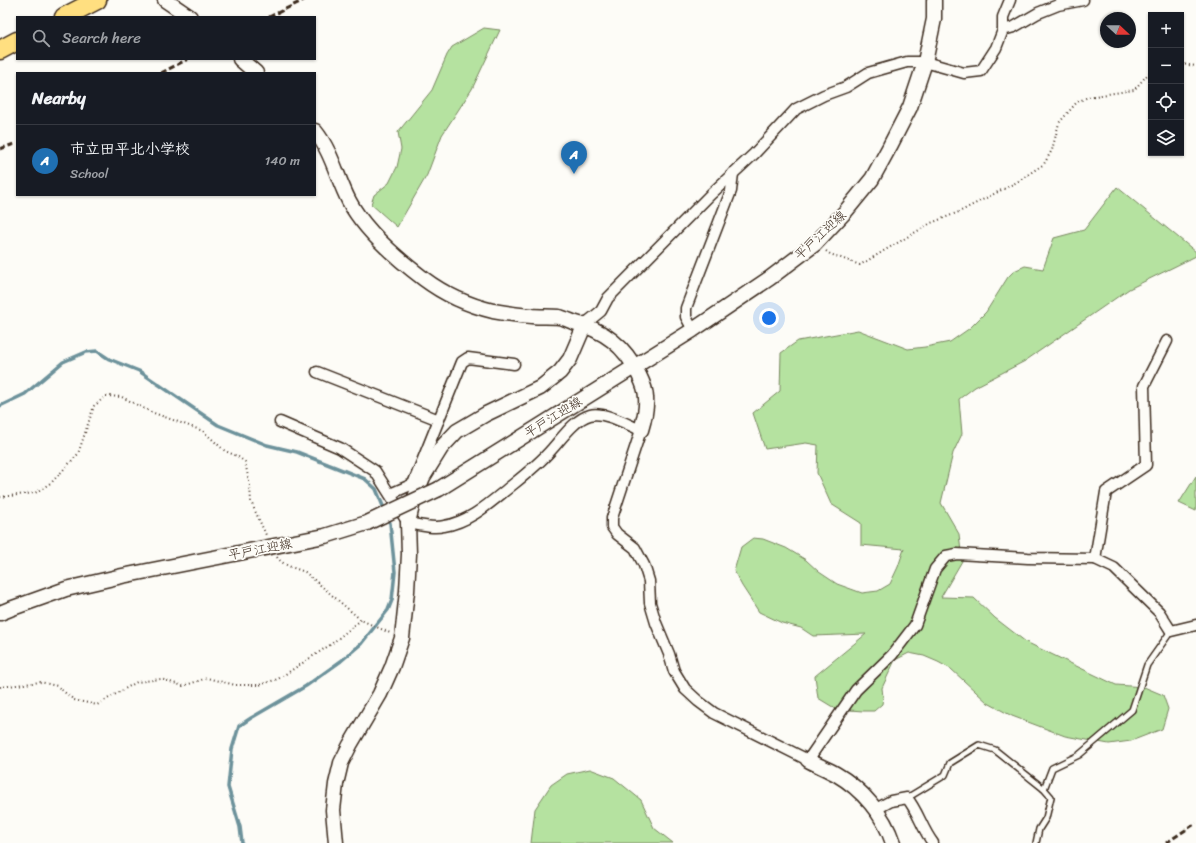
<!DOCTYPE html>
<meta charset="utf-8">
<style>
:root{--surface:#171b24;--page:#20242c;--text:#f1f3f6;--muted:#9ea1a6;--line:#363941;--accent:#1f6fb2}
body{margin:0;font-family:Sriracha,"Klee One",sans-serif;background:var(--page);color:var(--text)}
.controls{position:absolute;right:12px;top:12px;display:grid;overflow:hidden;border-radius:0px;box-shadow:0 1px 3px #0004}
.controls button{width:36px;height:36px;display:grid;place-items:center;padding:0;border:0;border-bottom:1px solid var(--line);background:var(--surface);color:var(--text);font:20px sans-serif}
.compass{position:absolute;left:1100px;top:12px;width:36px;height:36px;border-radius:50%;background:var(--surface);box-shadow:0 1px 3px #0004;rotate:112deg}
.you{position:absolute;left:769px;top:318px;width:14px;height:14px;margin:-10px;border:3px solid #fff;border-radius:50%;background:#1a73e8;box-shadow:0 0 0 6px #1a73e833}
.badge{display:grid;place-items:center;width:26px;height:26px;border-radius:50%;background:var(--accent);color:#fff;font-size:13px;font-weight:700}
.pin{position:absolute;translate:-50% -33px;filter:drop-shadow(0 1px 2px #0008)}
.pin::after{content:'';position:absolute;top:21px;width:14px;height:12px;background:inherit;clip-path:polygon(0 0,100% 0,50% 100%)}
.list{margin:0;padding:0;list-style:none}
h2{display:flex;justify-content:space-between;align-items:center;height:52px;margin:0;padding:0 16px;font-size:17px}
h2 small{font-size:13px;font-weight:400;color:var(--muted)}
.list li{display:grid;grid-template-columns:26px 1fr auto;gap:12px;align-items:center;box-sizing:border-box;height:72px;padding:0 16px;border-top:1px solid var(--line)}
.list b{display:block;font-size:15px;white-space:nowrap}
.list p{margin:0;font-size:13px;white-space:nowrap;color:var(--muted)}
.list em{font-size:13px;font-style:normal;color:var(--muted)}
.icon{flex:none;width:22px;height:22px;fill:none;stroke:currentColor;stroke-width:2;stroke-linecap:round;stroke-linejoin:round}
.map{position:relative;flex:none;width:1196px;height:843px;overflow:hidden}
.search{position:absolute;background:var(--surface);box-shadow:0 1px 3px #0004;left:16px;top:16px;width:300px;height:44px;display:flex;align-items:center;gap:10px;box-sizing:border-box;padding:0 14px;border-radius:0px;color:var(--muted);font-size:15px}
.panel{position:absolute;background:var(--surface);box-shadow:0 1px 3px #0004;left:16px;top:72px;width:300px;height:124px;border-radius:0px}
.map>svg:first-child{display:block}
.green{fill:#b5e2a0;stroke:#78865f}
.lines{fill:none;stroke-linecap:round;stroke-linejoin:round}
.stream{stroke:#6d929b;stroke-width:3.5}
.lane-casing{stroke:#3b2a1e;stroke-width:8}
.street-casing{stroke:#3b2a1e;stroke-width:13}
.secondary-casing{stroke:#3b2a1e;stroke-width:17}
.highway-casing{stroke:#3b2a1e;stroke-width:21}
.path{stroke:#3b2a1e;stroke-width:2;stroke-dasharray:1 3;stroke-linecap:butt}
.lane{stroke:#fdfcf7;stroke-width:5}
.street{stroke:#fdfcf7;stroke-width:10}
.secondary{stroke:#fdfcf7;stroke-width:14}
.highway{stroke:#ffdf80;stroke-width:18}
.rail{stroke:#3b2a1e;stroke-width:3;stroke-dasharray:6 3;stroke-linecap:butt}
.secondary-bridge-casing{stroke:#3b2a1e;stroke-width:17;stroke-linecap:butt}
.secondary-bridge{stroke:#fdfcf7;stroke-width:14}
.labels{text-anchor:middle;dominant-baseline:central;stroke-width:3.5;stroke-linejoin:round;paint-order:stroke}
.street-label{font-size:13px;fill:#3b2a1e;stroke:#fdfcf7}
</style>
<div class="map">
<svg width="1196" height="843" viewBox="0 0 1196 843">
<rect width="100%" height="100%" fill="#fdfcf7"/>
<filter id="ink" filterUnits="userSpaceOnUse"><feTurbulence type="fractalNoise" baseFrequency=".025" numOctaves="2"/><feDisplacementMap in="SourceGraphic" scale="8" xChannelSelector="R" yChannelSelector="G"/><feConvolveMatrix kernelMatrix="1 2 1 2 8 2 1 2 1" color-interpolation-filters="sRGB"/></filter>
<g filter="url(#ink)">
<g class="green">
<polygon points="484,28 500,30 472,89 442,135 427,175 397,227 371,204 374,195 389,183 397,167 401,149 398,132 432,90 447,55 452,47"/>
<polygon points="1117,187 1196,252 1196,256 1129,289 1025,361 975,387 959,399 962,434 953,453 941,503 959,534 962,561 941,597 974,598 995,618 1026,642 1116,685 1144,687 1163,695 1168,709 1162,729 1131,741 1109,744 1065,736 1012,716 988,703 951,669 938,662 924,656 909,653 895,660 882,688 883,697 882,704 874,711 863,711 836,709 818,698 815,676 866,634 813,636 801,628 782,623 759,612 742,586 734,571 741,547 753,538 763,539 786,548 806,560 819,572 837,584 862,593 878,591 890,584 898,567 904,549 861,545 861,523 831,504 817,473 818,445 806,443 765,449 753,413 780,391 781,353 798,341 858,330 908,349 925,347 950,342 970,328 986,312 1008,277 1014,271 1025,266 1043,269 1054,238 1084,230"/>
<polygon points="1196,476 1196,511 1179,503"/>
<polygon points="590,769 614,778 641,800 654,828 673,843 531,843 535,809 551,785 567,774"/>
</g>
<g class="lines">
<g class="stream">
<polyline points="0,406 25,394 63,362 86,352 97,351 109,359 139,371 218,425 267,445 297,452 365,479 376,489 385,511"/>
<polyline points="242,843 240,827 228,787 232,749 239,726 251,718 306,686 341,661 361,644 388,610 392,600 395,572 390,523 387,516"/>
</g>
<g class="lane-casing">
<g id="lane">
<polyline points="1044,789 1052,768 1079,755 1132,710 1147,665 1171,631"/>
<polyline points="907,798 945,775 950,763 979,745 995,750 1044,789 1051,797 1046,818 1039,829 1036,843"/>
</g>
</g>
<g class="street-casing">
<g id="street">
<polyline points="1003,30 1014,27 1038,13 1058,5 1083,0"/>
<polyline points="585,324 601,311 608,298 711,194 754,154 796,109 824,95 846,87 868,73 907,62 925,62 964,73 981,71 996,48 1003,30 1003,17 1010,0"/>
<polyline points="693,330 686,317 686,308 731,191 733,173"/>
<polyline points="317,372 439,420"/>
<path d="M280,422L340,448L375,471L408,523C419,525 433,529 444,526C470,522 491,502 511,486C526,474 540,463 552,449C562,438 575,419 590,415C604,411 628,425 641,430L612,518V527L617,534L635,548L644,565L649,581L650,603L656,623L669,654L674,671L685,689L698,701L714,713L808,760L856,690L892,655L915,625L935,569L946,556L957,554L1028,558L1095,559L1114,568L1159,612L1171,631L1196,625"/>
<polyline points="390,494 413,484 462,362 468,358 514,364"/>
<polyline points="1095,559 1106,492 1146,465 1144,386 1167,341"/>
<path d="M876,809L891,801L907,798C918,811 922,829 933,843"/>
</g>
</g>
<g class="secondary-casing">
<g id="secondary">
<polyline points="165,0 190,17"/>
<polyline points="240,59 256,73"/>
<path d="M315,131C332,152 337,178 349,201C364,230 399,260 424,279C444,294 468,305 493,311C505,313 519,315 532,316C540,317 550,316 559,317C564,318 568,320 573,322C604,330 625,346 639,375C642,381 646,390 646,398C647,409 644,420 641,430"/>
<polyline points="439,489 693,330 770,278 815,244 845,212 872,179 890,146 910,107 925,62 934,19 934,0"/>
<polyline points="0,613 10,609 66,589 122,576 325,536 367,523"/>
<path d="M808,760C817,765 827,769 836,774C862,789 884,815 893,843"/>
<polyline points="336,843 333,810 336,784 341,763 350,745 380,694 392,667 402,638 407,591 409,554 408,523 413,502 423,477 441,448 457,431 486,414 540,388 560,372 570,359 585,324"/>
</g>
</g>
<g class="highway-casing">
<g id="highway">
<polyline points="64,17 97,0"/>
<polyline points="0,50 17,41"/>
</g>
</g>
<g class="path">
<polyline points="1181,64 1196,66"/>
<polyline points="826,251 830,254 860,265 931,223 959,212 1017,182 1044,164 1052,150 1059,123 1077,102 1088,97 1134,90 1148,74 1151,72"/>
<polyline points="0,497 35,493 52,482 78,454 94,406 106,396 122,397 151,412 203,431 225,451 237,456 245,462 250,486 251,502 266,535"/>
<path d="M277,557C283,566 295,568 305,572L361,620L390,633"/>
<polyline points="0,687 40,682 57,686 74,700 97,705 137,682 161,679 183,686 207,678 235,685 259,685 278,679 330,645 361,620"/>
</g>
<use href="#lane" class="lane"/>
<use href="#street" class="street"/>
<use href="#secondary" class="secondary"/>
<use href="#highway" class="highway"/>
<g class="rail">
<polyline points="269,17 304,0"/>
<polyline points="161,73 188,59"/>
<polyline points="0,149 17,143"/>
<polyline points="1166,843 1196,823"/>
</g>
<g class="secondary-bridge-casing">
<polyline id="secondary-bridge" points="367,523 439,489"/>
</g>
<use href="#secondary-bridge" class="secondary-bridge"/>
</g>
</g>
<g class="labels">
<g class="street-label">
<text transform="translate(820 235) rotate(-43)">平戸江迎線</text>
<text transform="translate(553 417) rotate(-32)">平戸江迎線</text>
<text transform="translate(260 549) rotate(-11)">平戸江迎線</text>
</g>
</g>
</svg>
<div class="controls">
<button>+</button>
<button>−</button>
<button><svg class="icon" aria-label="locate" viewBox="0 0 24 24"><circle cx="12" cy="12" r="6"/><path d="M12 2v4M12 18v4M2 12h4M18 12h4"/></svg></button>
<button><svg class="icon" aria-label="layers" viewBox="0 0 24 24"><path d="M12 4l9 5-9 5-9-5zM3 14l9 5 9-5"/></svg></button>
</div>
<svg class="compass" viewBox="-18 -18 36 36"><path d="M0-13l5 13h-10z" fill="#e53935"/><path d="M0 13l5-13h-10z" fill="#9ea1a6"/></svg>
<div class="you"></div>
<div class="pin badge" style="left:574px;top:174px">A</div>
<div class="search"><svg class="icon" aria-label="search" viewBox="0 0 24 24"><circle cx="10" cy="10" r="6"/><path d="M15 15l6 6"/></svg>Search here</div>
<section class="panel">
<h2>Nearby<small></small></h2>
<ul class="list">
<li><span class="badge">A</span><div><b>市立田平北小学校</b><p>School</p></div><em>140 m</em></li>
</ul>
</section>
</div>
